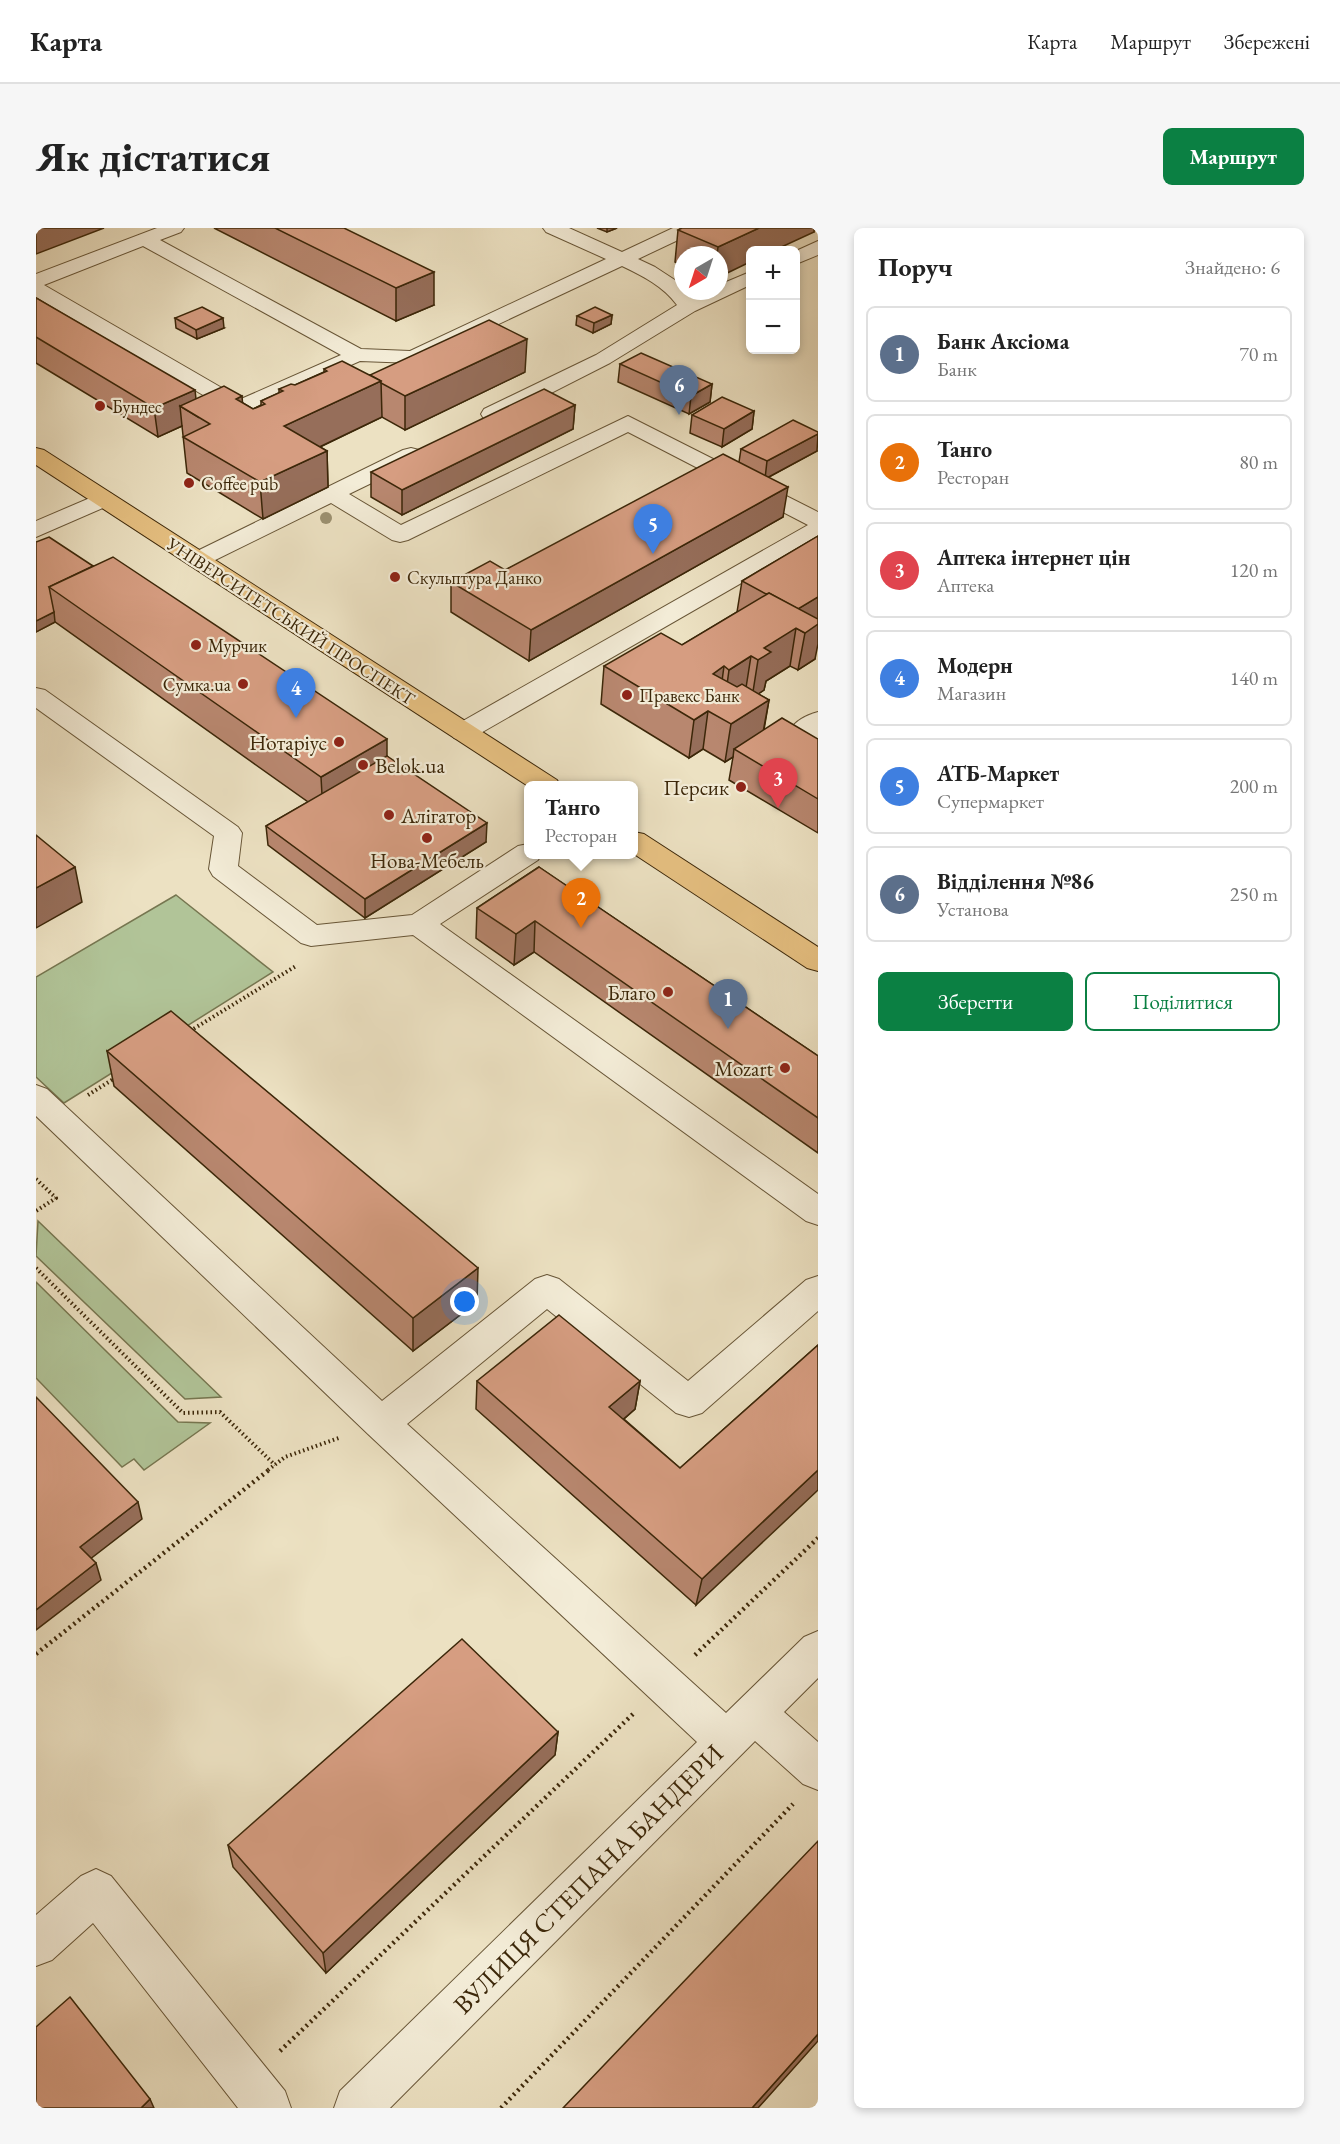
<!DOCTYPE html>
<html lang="uk">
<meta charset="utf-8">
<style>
:root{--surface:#fff;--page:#f6f6f6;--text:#222;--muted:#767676;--line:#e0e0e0;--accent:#0b8043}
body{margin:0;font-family:"EB Garamond",serif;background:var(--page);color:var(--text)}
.controls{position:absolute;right:18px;top:18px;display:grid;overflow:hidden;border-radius:9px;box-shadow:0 3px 9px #0003}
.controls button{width:54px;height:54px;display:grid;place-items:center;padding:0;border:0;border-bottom:2px solid var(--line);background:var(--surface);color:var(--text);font:30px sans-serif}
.compass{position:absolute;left:638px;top:18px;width:54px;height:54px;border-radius:50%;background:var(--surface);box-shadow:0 3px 9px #0003;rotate:219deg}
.you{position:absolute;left:429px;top:1074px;width:21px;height:21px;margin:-15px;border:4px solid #fff;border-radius:50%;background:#1a73e8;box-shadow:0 0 0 9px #1a73e833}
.badge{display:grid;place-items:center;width:39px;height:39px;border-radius:50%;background:var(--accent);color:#fff;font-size:20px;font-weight:700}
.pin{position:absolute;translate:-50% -50px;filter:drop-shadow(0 2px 3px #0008)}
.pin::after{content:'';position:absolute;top:32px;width:21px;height:18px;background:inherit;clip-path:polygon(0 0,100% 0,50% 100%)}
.popup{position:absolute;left:488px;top:553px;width:114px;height:78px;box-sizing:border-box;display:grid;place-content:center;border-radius:9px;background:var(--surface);filter:drop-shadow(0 2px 4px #0005);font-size:20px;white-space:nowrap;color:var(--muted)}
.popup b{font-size:22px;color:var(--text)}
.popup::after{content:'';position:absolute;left:50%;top:100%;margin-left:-12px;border:12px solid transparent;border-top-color:var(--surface)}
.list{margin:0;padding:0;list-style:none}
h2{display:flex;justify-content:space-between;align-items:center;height:78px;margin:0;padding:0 24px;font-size:26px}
h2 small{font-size:20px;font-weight:400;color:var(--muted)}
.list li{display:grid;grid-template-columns:39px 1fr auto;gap:18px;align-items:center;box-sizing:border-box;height:96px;margin:0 12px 12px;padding:0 12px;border:2px solid var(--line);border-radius:9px}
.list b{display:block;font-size:22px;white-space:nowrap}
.list p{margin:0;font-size:20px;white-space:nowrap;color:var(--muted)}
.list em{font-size:20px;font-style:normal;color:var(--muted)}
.actions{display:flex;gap:12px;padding:18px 24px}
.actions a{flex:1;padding:14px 0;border:2px solid var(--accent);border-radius:9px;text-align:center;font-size:21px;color:var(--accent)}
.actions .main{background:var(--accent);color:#fff}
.map{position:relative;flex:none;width:782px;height:1880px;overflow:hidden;border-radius:9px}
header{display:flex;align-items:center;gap:36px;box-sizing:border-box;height:84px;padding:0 30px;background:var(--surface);border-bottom:2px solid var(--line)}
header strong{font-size:28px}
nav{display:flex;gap:33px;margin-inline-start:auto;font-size:21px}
.intro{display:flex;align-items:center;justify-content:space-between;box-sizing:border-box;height:144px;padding:0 36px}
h1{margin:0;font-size:42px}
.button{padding:15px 27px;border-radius:9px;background:var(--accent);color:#fff;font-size:21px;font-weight:700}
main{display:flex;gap:36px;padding:0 36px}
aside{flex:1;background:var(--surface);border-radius:9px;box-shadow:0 3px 9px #0003}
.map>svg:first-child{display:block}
.green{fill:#b1c498;stroke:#767650;stroke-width:1.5}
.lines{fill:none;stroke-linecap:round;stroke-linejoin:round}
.minor-casing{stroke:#685637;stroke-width:2}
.major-casing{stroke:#3c2709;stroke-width:2}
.path-far1{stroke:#3c2709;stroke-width:4;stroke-dasharray:1.5 3;stroke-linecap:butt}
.path{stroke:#3c2709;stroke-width:4.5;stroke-dasharray:2 4;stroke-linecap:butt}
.minor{fill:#f3ecd7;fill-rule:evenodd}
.major{fill:#e6c081;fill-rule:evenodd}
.tree{fill:#9b9070}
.wall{fill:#b8876f;stroke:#3c2709;stroke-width:1.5}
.shaded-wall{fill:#966e5a;stroke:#3c2709;stroke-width:1.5}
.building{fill:#d69d81;stroke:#3c2709;stroke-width:1.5}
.poi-dot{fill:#8f2418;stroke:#f3ecd7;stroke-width:2}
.labels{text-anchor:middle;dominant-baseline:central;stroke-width:4.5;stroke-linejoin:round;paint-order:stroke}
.far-poi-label{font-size:18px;fill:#3c2709;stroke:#f3ecd7;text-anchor:start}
.far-street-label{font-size:18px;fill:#3c2709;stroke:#f3ecd7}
.poi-label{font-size:21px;fill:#3c2709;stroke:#f3ecd7;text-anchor:end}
.near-street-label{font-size:26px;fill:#3c2709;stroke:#f3ecd7}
</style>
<header>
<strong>Карта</strong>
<nav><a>Карта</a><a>Маршрут</a><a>Збережені</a></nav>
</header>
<div class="intro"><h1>Як дістатися</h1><a class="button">Маршрут</a></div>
<main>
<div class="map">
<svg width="782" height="1880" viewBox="0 0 782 1880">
<rect width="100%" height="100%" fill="#ece1c2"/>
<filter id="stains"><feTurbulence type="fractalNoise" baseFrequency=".00333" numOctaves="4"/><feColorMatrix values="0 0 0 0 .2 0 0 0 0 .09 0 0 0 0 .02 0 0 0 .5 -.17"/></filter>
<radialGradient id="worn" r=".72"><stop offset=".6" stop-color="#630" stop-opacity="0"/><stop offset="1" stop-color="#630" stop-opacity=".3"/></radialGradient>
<g class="green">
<polygon points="140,667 237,744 28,875 0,849 0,749"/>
<polygon points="2,993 185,1169 149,1171 0,1028"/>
<polygon points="0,1054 142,1194 174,1195 108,1242 98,1231 86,1239 0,1150"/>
</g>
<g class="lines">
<g class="minor-casing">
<g id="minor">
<path d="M121,0H148L145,4L124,12L325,121L374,123L570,31L510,4L507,0H533L586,24L637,0H662L659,4L602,31L619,39L645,56L647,63H650L655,70L670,63H683V57L714,44V57L659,83L574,135L464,191L456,193L448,191L445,186L448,181L560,127L641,77C627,58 607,48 586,38L384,133L377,135L324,133L204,186L196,184L0,69V46ZM107,18L305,127L205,171L8,57Z"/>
<polygon points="782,13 782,27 760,36 760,23"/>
<polygon points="592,188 782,284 782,311 436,510 427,512 418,510 414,504 418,498 772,297 592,204 372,312 364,314 356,312 295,275 169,337 161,339 153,337 149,332 153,327 367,222 375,220 383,222 386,227 383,232 313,266 365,297"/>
<polygon points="68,264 76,266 80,271 76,276 0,309 0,293"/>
<polygon points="0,460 9,462 202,599 206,605 202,638 281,697 376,687 482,618 492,616 492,626 505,626 502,632 404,696 782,966 782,997 770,993 377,707 275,718 265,715 177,648 173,641 178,608 0,480"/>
<path d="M782,484V518L758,508L754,502C760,492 771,487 782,484Z"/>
<polygon points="0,857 11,861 346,1173 499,1051 511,1047 523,1051 652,1153 770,1052 782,1048 782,1083 666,1185 653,1189 640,1185 511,1081 371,1196 690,1485 768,1409 782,1403 782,1450 748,1484 782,1514 782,1562 767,1556 719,1513 354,1880 298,1880 304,1863 661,1514 332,1206 0,888"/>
<polygon points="60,1641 75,1648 249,1863 255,1880 202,1880 57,1695 16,1732 0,1738 0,1687 45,1648"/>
</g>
</g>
<g class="major-casing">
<g id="major">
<polygon points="0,220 8,222 521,552 524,558 492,558 0,237"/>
<polygon points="598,604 608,606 782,719 782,743 771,740 598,626"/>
</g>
</g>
<g class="path-far1">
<polyline points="154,803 260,738"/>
<polyline points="52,867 79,850"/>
<polyline points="0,951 20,970 0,983"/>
<polyline points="0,1040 147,1185 184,1184 239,1237"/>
<polyline points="232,1242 249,1229 303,1210"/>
</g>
<g class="path">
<polyline points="0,1426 234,1241"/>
<polyline points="659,1427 782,1310"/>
<polyline points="244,1823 597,1486"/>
<polyline points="465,1880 757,1576"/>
</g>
<use href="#minor" class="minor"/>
<use href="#major" class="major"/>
</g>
<circle class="tree" cx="290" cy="290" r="6"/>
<g class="wall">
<polygon points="178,0 308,0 398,77 360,93"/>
<polygon points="561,0 581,0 571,4"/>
<polygon points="646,0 778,0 778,4 683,27 647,27 647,38 639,34 642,2"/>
<polygon points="0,70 160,171 207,175 217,181 225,177 225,173 243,165 243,161 259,157 288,144 288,141 334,147 489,144 369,202 346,189 284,219 291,223 292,259 227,291 151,245 146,198 122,209 0,135"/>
<polygon points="576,87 575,96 557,105 540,97 541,88"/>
<polygon points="139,90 188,100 161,111 140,100"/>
<polygon points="584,136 676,156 674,174 653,186 582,154"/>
<polygon points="539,177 537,201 366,287 335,269 335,244"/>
<polygon points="718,183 716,201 686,219 654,205 656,187"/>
<polygon points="705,221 781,223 733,249 747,289 493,433 415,384 415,354 469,342 703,234"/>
<polygon points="782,308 779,431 762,442 754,438 730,453 728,462 722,466 733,472 728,502 782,511 782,605 693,552 697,529 689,534 667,521 653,530 565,476 568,438 646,417 701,384 706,353"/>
<polygon points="0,314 57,338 351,528 450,614 329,690 232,617 230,598 272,574 19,394 0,404"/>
<polygon points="503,639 782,828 782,925 498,724 478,737 440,710 441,680"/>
<polygon points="71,823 441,1074 377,1123 78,858"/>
<polygon points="782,1117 660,1377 440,1181 441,1153 604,1153 599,1181 588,1191 644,1240"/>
<polygon points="522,1504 519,1527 290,1745 197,1639 192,1617"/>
</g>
<g class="shaded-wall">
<polygon points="0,0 68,0 0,26"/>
<polygon points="571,0 581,0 571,4"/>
<polygon points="723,0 778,0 778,4 739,22 714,22 714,34 683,49 683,27 681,27 682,19"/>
<polygon points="398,44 398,77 360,93 360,60"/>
<polygon points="576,87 575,96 557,105 558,95"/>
<polygon points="187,90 188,100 161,111 160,102"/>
<polygon points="491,111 489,144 369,202 369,168"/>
<polygon points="345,153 346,189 250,235 248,198"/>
<polygon points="676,156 674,174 653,186 655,168"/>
<polygon points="159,162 162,189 144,178 146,198 122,209 118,180"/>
<polygon points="206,168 209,205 200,171"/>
<polygon points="539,177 537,201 366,287 366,262"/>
<polygon points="718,183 716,201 686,219 688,201"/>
<polygon points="782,206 781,223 729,251 731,233"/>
<polygon points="291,223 292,259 227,291 224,254"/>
<polygon points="752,259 747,289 493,433 495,402"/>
<polygon points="782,369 782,416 779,431 762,442 769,405 760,400 754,438 730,453 728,462 716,470 722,432 728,420 760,382"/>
<polygon points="18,384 19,394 0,404 0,393"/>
<polygon points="715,428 709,466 688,479 693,442"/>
<polygon points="688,438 683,476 677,446"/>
<polygon points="733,472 726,510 698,521 697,529 689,534 695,496"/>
<polygon points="672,483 667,521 653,530 658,492"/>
<polygon points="351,511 351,547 287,585 285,549"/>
<polygon points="451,595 450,614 329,690 329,671"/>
<polygon points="39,639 46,674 0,700 0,660"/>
<polygon points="499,693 498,724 478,737 480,706"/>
<polygon points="442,1040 441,1074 377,1123 377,1090"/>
<polygon points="604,1153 599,1181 569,1207 573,1179"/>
<polygon points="782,1242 782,1262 660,1377 666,1351"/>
<polygon points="102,1274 106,1291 49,1335 44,1319"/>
<polygon points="60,1335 65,1352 0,1402 0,1382"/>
<polygon points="522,1504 519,1527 290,1745 287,1725"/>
<polygon points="782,1806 782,1813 722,1880 716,1880"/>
<polygon points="114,1871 118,1880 105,1880"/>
</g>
<g class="building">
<polygon points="239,0 308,0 398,44 360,60"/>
<polygon points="646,0 723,0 682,19 642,2"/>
<polygon points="0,70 159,162 118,180 0,109"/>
<polygon points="166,79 187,90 160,102 139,90"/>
<polygon points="559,79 576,87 558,95 541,88"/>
<polygon points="453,92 491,111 369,168 345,155 345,153 334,147"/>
<polygon points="605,125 676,156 655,168 584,136"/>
<polygon points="306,133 345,153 248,198 291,223 224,254 147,209 174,196 144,178 188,158 206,168 200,171 217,181 229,176 225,173 247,163 243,161 255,156 259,157 291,143 288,141"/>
<polygon points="508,161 539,177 366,262 335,244"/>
<polygon points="686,169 718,183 688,201 656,187"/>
<polygon points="757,192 782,204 782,206 731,233 705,221"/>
<polygon points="687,226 752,259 495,402 415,354 454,333 469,342"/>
<polygon points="782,308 782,369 762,381 733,365 730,366 706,353"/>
<polygon points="13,309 57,338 13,359 18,384 0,393 0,314"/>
<polygon points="77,329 351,511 285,549 13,359"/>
<polygon points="733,365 782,391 782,396 769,405 760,400 728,420 735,424 722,432 715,428 693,442 688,438 677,446 701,459 706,456 733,472 695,496 672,483 658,492 568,438 625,405 646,417"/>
<polygon points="746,490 782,511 782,571 698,521"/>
<polygon points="351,528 451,595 329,671 230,598"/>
<polygon points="0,607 39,639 0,660"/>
<polygon points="503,639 782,828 782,890 499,693 480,706 441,680"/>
<polygon points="135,783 442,1040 377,1090 71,823"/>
<polygon points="523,1087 604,1153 573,1179 644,1240 782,1117 782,1242 666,1351 441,1153"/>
<polygon points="0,1169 102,1274 44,1319 60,1335 0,1382"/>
<polygon points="426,1411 522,1504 287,1725 192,1617"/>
<polygon points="782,1613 782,1806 716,1880 527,1880"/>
<polygon points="34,1769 114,1871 105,1880 0,1880 0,1799"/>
</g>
<g class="poi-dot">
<circle cx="64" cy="178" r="6"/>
<circle cx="153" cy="255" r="6"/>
<circle cx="359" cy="349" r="6"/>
<circle cx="160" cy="417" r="6"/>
<circle cx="207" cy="456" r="6"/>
<circle cx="591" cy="467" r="6"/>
<circle cx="303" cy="514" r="6"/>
<circle cx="327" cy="537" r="6"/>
<circle cx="705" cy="559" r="6"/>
<circle cx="353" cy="587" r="6"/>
<circle cx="391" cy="610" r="6"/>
<circle cx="632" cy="764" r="6"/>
<circle cx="749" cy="840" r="6"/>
</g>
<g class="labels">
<g class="far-poi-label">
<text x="76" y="178">Бундес</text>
<text x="165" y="255">Coffee pub</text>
<text x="371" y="349">Скульптура Данко</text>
<text x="172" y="417">Мурчик</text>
<text x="195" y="456" text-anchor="end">Сумка.ua</text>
<text x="603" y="467">Правекс Банк</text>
</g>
<g class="far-street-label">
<text transform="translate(255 393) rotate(33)">УНІВЕРСИТЕТСЬКИЙ ПРОСПЕКТ</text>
</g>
<g class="poi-label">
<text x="291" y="514">Нотаріус</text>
<text x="339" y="537" text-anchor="start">Belok.ua</text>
<text x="693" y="559">Персик</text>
<text x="365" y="587" text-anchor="start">Алігатор</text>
<text x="391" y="632" text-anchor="middle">Нова-Мебель</text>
<text x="620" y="764">Благо</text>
<text x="737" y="840">Mozart</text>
</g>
<g class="near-street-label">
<text transform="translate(552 1651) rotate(-45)">ВУЛИЦЯ СТЕПАНА БАНДЕРИ</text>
</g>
</g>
<rect width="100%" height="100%" filter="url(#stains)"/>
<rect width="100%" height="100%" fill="url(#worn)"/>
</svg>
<div class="controls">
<button>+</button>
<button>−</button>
</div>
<svg class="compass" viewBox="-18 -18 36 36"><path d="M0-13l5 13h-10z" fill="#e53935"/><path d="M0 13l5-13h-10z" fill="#767676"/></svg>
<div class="you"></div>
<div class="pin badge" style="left:692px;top:801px;background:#5c6f8a">1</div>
<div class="pin badge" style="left:545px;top:700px;background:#e8710a">2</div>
<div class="popup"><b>Танго</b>Ресторан</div>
<div class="pin badge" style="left:742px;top:580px;background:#e0444e">3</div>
<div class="pin badge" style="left:260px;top:490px;background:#3f7fe0">4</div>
<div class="pin badge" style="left:617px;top:326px;background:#3f7fe0">5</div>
<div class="pin badge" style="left:643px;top:187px;background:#5c6f8a">6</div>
</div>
<aside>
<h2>Поруч<small>Знайдено: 6</small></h2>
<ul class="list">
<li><span class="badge" style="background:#5c6f8a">1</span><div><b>Банк Аксіома</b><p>Банк</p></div><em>70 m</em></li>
<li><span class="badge" style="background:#e8710a">2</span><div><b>Танго</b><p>Ресторан</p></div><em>80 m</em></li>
<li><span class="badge" style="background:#e0444e">3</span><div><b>Аптека інтернет цін</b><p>Аптека</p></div><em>120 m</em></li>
<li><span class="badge" style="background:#3f7fe0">4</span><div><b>Модерн</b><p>Магазин</p></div><em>140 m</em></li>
<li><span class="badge" style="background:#3f7fe0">5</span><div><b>АТБ-Маркет</b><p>Супермаркет</p></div><em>200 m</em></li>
<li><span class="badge" style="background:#5c6f8a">6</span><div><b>Відділення №86</b><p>Установа</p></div><em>250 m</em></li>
</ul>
<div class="actions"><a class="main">Зберегти</a><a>Поділитися</a></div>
</aside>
</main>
